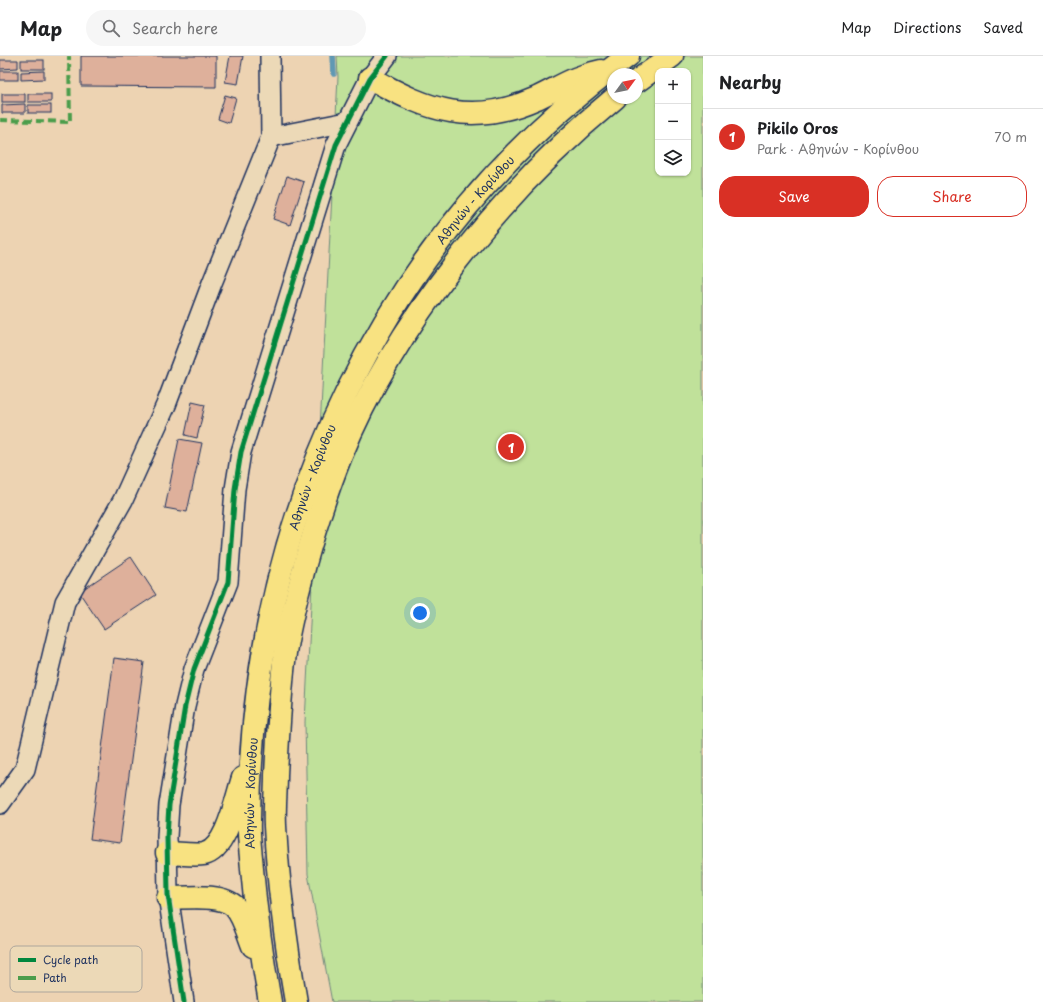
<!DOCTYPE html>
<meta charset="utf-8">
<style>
:root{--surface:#fff;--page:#f6f6f6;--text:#202124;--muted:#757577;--line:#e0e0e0;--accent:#d93025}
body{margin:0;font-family:"Playpen Sans",sans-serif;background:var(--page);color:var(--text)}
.controls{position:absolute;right:12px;top:12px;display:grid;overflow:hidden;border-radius:8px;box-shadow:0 1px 3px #0004}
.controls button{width:36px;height:36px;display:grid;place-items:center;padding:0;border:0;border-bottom:1px solid var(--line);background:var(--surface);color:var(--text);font:20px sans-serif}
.compass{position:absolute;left:607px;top:12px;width:36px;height:36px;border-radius:50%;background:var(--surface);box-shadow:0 1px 3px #0004;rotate:57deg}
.you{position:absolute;left:420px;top:557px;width:14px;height:14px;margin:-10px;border:3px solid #fff;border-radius:50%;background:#1a73e8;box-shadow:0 0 0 6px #1a73e833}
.badge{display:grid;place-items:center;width:26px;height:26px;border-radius:50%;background:var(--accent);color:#fff;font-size:13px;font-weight:700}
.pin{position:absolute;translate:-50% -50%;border:2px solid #fff;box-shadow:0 1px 4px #0006}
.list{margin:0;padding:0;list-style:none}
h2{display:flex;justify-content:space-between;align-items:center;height:52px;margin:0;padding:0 16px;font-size:17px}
h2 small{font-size:13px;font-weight:400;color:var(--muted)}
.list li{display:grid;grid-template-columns:26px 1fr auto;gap:12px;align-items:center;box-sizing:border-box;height:56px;padding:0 16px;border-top:1px solid var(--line)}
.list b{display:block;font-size:15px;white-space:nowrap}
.list p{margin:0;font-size:13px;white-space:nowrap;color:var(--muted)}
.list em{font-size:13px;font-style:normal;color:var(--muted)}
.actions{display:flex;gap:8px;padding:12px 16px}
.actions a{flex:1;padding:9px 0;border:1px solid var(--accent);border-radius:16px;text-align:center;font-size:14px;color:var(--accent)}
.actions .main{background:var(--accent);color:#fff}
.icon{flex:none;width:22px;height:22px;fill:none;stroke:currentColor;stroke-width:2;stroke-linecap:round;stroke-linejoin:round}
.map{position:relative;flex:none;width:703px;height:946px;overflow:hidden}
header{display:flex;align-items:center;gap:24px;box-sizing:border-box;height:56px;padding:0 20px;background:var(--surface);border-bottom:1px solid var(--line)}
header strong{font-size:19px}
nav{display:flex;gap:22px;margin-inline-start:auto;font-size:14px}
.search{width:280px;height:36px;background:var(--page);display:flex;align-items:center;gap:10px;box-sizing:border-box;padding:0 14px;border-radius:22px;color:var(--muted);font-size:15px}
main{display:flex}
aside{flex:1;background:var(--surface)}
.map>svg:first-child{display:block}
.green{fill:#c0e19a;stroke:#6e887c;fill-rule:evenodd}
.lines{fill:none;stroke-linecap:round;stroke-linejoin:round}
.stream{stroke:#6198b3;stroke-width:5.5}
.building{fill:#deb09b;stroke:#1b2f5e}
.minor-casing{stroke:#1b2f5e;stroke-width:22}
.highway-casing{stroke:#1b2f5e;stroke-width:25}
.minor{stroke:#ecd9b7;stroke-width:19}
.highway{stroke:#f8e281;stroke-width:22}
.quiet{stroke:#4c9d4c;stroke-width:4;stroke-dasharray:8 4;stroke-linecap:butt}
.cycleway-casing{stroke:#ecd9b7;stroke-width:8}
.cycleway{stroke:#00873e;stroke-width:5}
.labels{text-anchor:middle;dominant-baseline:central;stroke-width:3;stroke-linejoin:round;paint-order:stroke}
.street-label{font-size:12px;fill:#1b2f5e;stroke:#ecd9b7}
.key{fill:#ecd9b7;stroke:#ada69c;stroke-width:1}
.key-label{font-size:11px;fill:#1b2f5e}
</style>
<header>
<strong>Map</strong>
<div class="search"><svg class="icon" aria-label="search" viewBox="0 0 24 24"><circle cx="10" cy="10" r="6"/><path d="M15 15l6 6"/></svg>Search here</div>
<nav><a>Map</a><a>Directions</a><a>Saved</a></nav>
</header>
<main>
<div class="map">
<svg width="703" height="946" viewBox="0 0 703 946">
<rect width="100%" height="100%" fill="#edd3b2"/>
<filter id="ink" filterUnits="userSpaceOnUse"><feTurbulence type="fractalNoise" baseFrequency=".025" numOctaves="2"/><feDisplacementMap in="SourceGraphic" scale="8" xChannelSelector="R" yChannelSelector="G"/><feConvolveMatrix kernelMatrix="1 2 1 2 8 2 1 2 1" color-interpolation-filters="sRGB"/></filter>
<g filter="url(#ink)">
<path class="green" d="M337,0H703V946H332L308,818L305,666L338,21ZM658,15H688V117H658ZM613,18H637V42H613Z"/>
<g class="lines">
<polyline class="stream" points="333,0 334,18"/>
</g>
<g class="building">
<polygon points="81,0 216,0 216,31 81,30"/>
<polygon points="230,0 243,0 238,28 225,26"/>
<polygon points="0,4 18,4 18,12 0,13"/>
<rect x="21" y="4" width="23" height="9"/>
<rect x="0" y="15" width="18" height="9"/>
<polygon points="44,15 44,23 21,24 21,16"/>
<rect x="2" y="38" width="23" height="8"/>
<rect x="28" y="38" width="23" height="8"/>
<polygon points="225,39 236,42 229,67 218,63"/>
<polygon points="25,48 25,57 2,57 2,49"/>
<rect x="28" y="49" width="23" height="8"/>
<polygon points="287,120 304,126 290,169 273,163"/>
<polygon points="192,346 205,349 197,382 185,379"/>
<polygon points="179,383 202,387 187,456 165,452"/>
<polygon points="131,501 156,539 104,573 79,536"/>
<polygon points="114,602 144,606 120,787 90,783"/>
</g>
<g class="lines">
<g class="minor-casing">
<g id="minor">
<polyline points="271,81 347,66"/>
<polyline points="0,748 25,713 65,546 123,444 166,349 212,227 271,81 270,0"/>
<polyline points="184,946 168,839 167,781 169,749 185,650 194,613 228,526 235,433 241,396 336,89 370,22 387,0"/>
</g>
</g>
<g class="highway-casing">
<g id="highway">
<path d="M370,22C429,55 472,71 537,42C560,31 575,20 601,15"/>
<polyline points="637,25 672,0"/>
<path d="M167,797C178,797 193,800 204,798C227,793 236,743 243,722"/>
<path d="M168,842C186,842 222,837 235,851C244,861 248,878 253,890"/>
<path id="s1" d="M270,946C262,902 256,858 252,813C251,797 248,781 249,765C251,460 381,182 628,0"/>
<path d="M296,946C286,888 278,829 275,770C274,753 276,736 276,719C278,679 280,637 285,597C289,567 298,537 305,508C315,472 326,437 340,402C395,267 503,134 615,42"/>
</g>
</g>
<use href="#minor" class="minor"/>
<use href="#highway" class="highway"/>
<polyline class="quiet" points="0,64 70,66 69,0"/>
<g class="cycleway-casing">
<polyline id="cycleway" points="184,946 168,839 167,781 169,749 185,650 194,613 228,526 235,433 241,396 336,89 370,22 387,0"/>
</g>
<use href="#cycleway" class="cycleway"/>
</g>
</g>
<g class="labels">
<g class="street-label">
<text stroke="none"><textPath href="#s1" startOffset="858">Αθηνών - Κορίνθου</textPath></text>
<text stroke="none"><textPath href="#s1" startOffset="534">Αθηνών - Κορίνθου</textPath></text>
<text stroke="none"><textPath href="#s1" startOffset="210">Αθηνών - Κορίνθου</textPath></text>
</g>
</g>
<rect x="10" y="890" width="132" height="46" rx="6" class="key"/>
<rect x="18" y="902" width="18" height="4" fill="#00873e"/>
<rect x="18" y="920" width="18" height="4" fill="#4c9d4c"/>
<g class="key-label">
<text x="43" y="908">Cycle path</text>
<text x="43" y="926">Path</text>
</g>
</svg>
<div class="controls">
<button>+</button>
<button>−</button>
<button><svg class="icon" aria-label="layers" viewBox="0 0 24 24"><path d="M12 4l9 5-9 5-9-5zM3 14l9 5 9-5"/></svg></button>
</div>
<svg class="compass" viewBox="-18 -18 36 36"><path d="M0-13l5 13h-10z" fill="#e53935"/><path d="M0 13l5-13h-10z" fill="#757577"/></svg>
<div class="you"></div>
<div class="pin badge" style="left:511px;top:391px">1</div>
</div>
<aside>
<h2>Nearby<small></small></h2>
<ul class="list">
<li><span class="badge">1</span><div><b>Pikilo Oros</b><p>Park · Αθηνών - Κορίνθου</p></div><em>70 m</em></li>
</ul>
<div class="actions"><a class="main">Save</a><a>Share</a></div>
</aside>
</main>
